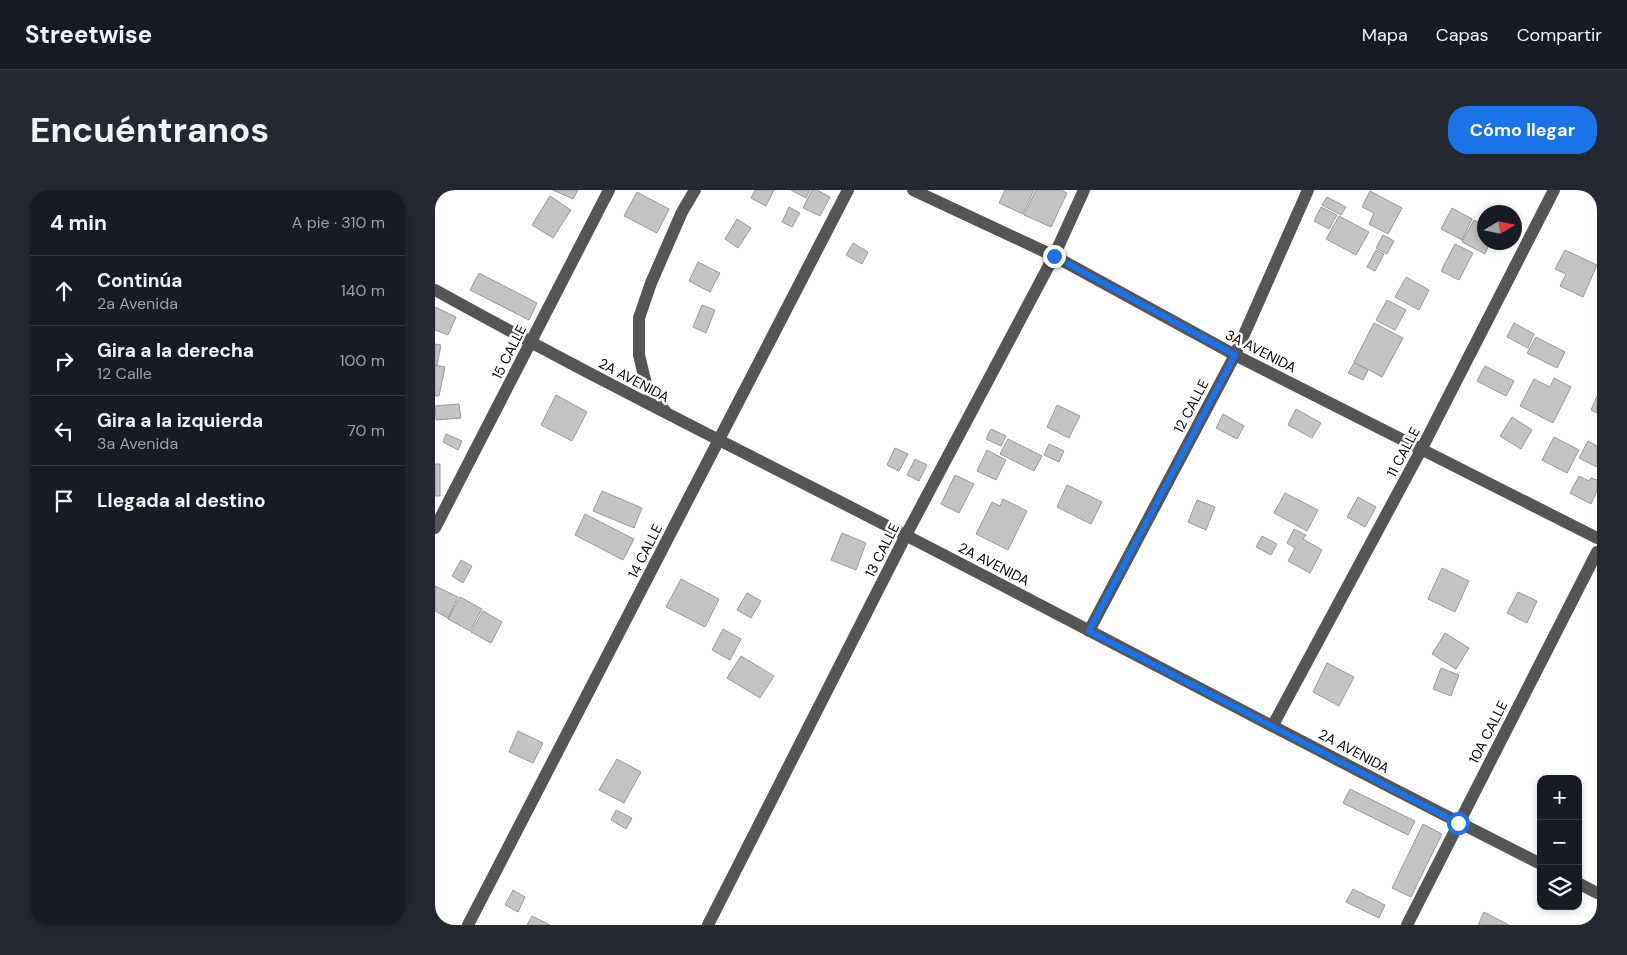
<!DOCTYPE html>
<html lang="es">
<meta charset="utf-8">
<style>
:root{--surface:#171b24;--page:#242831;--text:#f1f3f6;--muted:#9ea1a6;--line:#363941;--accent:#1a73e8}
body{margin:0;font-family:"DM Sans",sans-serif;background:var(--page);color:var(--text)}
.controls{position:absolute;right:15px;bottom:15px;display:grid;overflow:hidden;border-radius:10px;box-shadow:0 2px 8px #0003}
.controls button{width:45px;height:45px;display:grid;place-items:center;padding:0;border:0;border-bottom:1px solid var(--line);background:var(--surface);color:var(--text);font:25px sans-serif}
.compass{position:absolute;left:1042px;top:15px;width:45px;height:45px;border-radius:50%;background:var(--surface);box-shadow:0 2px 8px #0003;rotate:80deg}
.stop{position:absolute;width:15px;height:15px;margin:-11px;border:4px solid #1a73e8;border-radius:50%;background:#fff}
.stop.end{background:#1a73e8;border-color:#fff;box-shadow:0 1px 5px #0008}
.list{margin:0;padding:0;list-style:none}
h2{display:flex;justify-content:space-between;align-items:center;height:65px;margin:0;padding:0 20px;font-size:21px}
h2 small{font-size:16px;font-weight:400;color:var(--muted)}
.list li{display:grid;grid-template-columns:32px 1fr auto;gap:15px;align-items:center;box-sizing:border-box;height:70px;padding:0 20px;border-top:1px solid var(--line)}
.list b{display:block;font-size:19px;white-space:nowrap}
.list p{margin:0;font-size:16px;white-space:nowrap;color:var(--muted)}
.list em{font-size:16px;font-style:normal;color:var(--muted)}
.icon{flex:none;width:28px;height:28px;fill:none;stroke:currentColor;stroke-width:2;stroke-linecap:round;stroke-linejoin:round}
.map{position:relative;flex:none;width:1162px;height:735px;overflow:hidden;border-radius:20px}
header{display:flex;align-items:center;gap:30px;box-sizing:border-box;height:70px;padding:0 25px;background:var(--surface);border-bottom:1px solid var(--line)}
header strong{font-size:24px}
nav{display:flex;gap:28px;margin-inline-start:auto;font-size:18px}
.intro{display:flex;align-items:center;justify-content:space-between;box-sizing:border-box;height:120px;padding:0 30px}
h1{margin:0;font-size:35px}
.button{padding:12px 22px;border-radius:20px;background:var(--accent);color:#fff;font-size:18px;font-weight:700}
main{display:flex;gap:30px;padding:0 30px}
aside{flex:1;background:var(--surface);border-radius:20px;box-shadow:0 2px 8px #0003}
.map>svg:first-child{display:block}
.building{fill:#c4c4c4;stroke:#999}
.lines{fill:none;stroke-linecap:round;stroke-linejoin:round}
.minor{stroke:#555;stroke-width:12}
.route{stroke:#1a73e8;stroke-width:6}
.labels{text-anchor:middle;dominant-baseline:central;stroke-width:5;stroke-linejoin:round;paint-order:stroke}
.street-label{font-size:14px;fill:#000;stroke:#fff}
</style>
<header>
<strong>Streetwise</strong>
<nav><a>Mapa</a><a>Capas</a><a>Compartir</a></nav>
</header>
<div class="intro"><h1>Encuéntranos</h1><a class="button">Cómo llegar</a></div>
<main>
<aside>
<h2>4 min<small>A pie · 310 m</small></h2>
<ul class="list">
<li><svg class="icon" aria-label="ahead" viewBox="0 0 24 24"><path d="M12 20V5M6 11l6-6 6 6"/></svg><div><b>Continúa</b><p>2a Avenida</p></div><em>140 m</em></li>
<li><svg class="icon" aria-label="right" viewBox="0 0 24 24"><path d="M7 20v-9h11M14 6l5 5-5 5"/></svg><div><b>Gira a la derecha</b><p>12 Calle</p></div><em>100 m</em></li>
<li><svg class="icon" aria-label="left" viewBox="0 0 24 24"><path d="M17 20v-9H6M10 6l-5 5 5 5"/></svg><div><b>Gira a la izquierda</b><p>3a Avenida</p></div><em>70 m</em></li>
<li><svg class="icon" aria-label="arrive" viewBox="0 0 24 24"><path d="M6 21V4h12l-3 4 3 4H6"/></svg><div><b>Llegada al destino</b></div></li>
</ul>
</aside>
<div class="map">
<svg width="1162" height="735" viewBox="0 0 1162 735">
<rect width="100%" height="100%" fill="#fff"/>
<g class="building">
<polygon points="118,0 143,0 138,9"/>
<polygon points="320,0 339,0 331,16 316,8"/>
<polygon points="356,0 375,0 371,8"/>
<polygon points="377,0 382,0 395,7 385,26 368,18"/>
<polygon points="570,0 599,0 588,24 564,13"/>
<polygon points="601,0 626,0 632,3 616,37 589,25"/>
<polygon points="935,1 967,18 953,44 934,34 939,23 927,17"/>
<polygon points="202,2 234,19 222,43 189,26"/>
<polygon points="115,6 136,20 118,48 97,35"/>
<polygon points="892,7 911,17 906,25 887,15"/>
<polygon points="354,17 365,23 357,37 347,32"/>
<polygon points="886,17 902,25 894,39 879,31"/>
<polygon points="1017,18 1037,29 1027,50 1006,39"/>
<polygon points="904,26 934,42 921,65 891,49"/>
<polygon points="302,29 316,38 303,58 290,49"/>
<polygon points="1039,30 1050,36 1050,52 1055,52 1050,64 1027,52"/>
<polygon points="948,45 959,51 952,64 941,58"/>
<polygon points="418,53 433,62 427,74 411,65"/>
<polygon points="1020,54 1038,63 1024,90 1006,81"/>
<polygon points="941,60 949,64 940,81 932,77"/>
<polygon points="1130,60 1162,75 1148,107 1125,96 1131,84 1120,79"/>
<polygon points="263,72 285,83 275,102 254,91"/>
<polygon points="44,83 102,113 94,130 35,100"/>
<polygon points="971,87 994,100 984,120 960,107"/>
<polygon points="952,110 971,120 960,140 941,130"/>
<polygon points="267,115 280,120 271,143 258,137"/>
<polygon points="0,117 21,127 13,145 0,140"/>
<polygon points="939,133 968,148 947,187 919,172"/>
<polygon points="1079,133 1099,144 1093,158 1072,147"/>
<polygon points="1101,147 1130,162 1122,178 1092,163"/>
<polygon points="0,154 6,155 2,175 0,174"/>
<polygon points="919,173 933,180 928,190 913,183"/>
<polygon points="0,175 10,177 4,206 0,206"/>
<polygon points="1050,176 1079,191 1071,206 1042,191"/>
<polygon points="1119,188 1136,197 1118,233 1085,216 1099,189 1115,197"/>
<polygon points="121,205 152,222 137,251 106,235"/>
<polygon points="1162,206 1162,223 1156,220"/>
<polygon points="24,214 26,228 1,230 0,216"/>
<polygon points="622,215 645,226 634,248 612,237"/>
<polygon points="861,219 886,233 877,248 853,235"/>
<polygon points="788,224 809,236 802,249 781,238"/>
<polygon points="1077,227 1097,240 1086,259 1065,246"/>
<polygon points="556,239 571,246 566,256 551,249"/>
<polygon points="11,244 27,251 23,260 8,252"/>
<polygon points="1119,247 1144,260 1132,283 1107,270"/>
<polygon points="573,249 607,266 599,281 565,264"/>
<polygon points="1153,251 1162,256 1162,277 1144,268"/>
<polygon points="614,254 629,261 624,272 609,265"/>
<polygon points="460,258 473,264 464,281 452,275"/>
<polygon points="552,260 571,270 561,290 542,281"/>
<polygon points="480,269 492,275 484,291 472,285"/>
<rect x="0" y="274" width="5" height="32"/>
<polygon points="520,285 539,294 524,323 506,314"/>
<polygon points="1144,286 1154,291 1156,288 1162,290 1162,301 1156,314 1135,303"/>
<polygon points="632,295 667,312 656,334 622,317"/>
<polygon points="167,301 207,318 199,338 158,321"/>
<polygon points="850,303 883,320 872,341 839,323"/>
<polygon points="923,307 941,317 930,337 912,327"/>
<polygon points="568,309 592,321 573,360 541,344 557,312 565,316"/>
<polygon points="762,310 780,317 771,340 753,332"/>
<polygon points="150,324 199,349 188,370 140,345"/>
<polygon points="859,339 871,345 868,349 887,360 875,383 853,371 860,358 852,353"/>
<polygon points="407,343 431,353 421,380 396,370"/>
<polygon points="827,346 842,354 836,365 821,357"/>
<polygon points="26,370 37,376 28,393 17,386"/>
<polygon points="1007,378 1034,391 1020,422 993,409"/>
<polygon points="246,389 284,409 270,437 231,417"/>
<polygon points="0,396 23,407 13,428 0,421"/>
<polygon points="1083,402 1102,411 1092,433 1072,423"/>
<polygon points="312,403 326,411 316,428 302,420"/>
<polygon points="25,407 47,419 35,441 13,429"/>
<polygon points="48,421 67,432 56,453 36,442"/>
<polygon points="288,439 306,449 295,470 277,460"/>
<polygon points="1010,443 1034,458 1021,479 997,464"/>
<polygon points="306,466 339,486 325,508 292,488"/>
<polygon points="892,473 919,487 904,516 878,502"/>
<polygon points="1006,478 1024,485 1016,506 998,499"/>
<polygon points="83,541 108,553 98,573 74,562"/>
<polygon points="182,569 206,582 189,613 164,600"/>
<polygon points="915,599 980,631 973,645 908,613"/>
<polygon points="181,620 197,628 191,639 176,630"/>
<polygon points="988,634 1007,644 976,707 957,698"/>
<polygon points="918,699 950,715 944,728 911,712"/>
<polygon points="78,700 90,707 83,722 70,715"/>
<polygon points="1049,722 1074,735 1043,735"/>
<polygon points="97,726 115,735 92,735"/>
</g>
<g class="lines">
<g class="minor">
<polyline points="478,0 619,66 800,165 1162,348"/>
<path d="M0,100C155,186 314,265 472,346C684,455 893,567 1106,674"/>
<polyline points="230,221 212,198 204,165 204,128 216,93 247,22 260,0"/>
<polyline points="0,338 174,0"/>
<polyline points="654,441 800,165 873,0"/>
<polyline points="838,535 986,260 1119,0"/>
<polyline points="1143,693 1162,703"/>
<polyline points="33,735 413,0"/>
<polyline points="273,735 471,345 619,66 649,0"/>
<polyline points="972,735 1162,362"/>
</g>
</g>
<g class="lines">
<polyline class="route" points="619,66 800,165 654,441 1023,633"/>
</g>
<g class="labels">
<g class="street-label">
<text transform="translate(826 161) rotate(27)">3A AVENIDA</text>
<text transform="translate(74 162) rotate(-63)">15 CALLE</text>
<text transform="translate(199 190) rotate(28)">2A AVENIDA</text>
<text transform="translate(756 216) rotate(-62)">12 CALLE</text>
<text transform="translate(968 262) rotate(-62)">11 CALLE</text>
<text transform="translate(447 360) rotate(-63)">13 CALLE</text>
<text transform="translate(210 361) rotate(-63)">14 CALLE</text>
<text transform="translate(559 374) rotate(27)">2A AVENIDA</text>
<text transform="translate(1053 542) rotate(-63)">10A CALLE</text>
<text transform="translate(919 561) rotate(28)">2A AVENIDA</text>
</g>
</g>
</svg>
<div class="controls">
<button>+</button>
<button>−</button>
<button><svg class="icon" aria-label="layers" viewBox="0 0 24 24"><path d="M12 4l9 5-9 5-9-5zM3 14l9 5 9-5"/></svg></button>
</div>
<svg class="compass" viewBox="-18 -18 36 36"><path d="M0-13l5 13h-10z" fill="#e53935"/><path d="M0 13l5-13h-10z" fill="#9ea1a6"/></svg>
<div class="stop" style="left:1023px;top:633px"></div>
<div class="stop end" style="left:619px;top:66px"></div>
</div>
</main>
